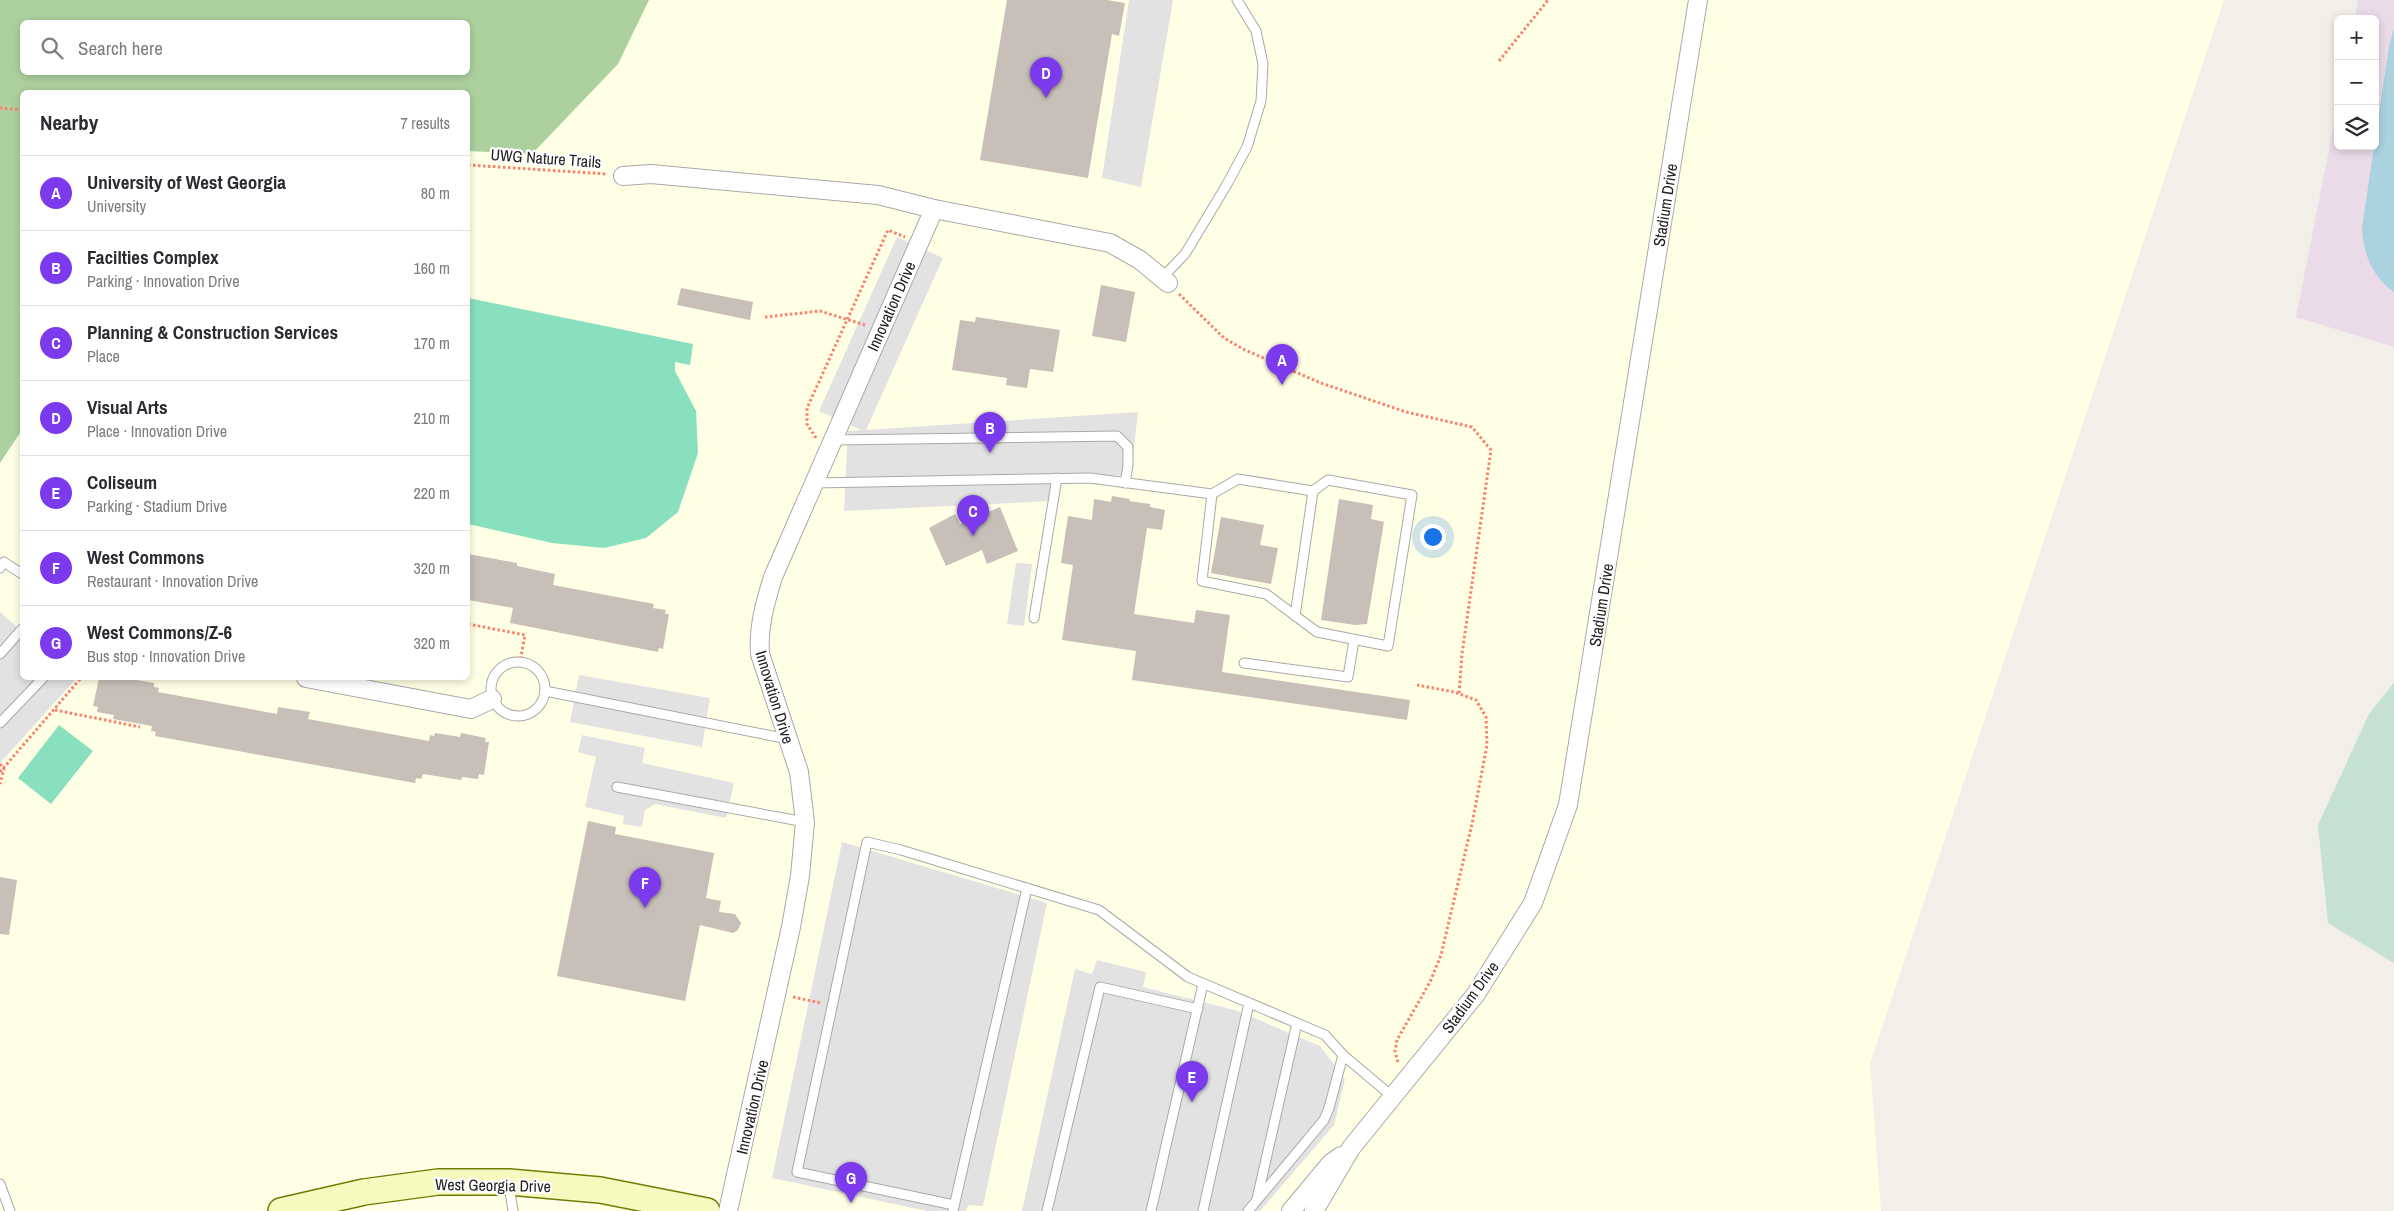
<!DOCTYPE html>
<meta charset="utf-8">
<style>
:root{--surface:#fff;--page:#f7f7f7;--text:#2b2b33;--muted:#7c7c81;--line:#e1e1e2;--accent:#7c3aed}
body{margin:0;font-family:"Archivo Narrow",sans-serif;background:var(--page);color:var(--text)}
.controls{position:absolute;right:15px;top:15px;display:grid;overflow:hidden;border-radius:8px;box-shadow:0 2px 8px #0003}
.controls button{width:45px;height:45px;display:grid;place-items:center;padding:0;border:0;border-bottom:1px solid var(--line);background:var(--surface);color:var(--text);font:25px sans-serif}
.you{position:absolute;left:1432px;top:536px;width:18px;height:18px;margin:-12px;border:4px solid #fff;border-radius:50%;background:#1a73e8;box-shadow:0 0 0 8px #1a73e833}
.badge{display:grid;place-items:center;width:32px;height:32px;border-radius:50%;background:var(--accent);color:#fff;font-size:16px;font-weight:700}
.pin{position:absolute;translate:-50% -41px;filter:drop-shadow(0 1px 2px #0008)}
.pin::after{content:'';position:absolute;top:26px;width:18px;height:15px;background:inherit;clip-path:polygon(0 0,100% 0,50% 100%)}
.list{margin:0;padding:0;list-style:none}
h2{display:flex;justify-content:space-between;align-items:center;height:65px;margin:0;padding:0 20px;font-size:21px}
h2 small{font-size:16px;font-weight:400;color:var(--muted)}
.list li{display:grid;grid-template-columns:32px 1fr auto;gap:15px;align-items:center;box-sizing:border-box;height:75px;padding:0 20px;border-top:1px solid var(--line)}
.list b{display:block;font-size:19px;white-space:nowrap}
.list p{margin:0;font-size:16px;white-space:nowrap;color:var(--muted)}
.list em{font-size:16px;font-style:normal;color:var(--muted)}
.icon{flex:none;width:28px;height:28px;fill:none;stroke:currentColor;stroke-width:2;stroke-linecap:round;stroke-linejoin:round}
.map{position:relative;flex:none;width:2394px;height:1211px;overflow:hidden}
.search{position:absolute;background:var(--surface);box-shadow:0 2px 8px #0003;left:20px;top:20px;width:450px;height:55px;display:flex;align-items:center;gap:12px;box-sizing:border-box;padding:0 18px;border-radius:8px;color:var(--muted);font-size:19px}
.panel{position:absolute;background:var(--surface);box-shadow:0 2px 8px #0003;left:20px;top:90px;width:450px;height:590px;border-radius:8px}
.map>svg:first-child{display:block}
.industrial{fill:#ebdbe8}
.education{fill:#ffffe5;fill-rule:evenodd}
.forest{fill:#add19e;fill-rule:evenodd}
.wetland{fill:#c6e0d4}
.pitch{fill:#88e0be}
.parking{fill:#e2e2e2}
.water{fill:#aad3df}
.building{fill:#c7bfb8}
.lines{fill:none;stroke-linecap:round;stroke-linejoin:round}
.lane-casing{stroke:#a9a9a9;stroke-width:11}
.street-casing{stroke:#a9a9a9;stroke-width:20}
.secondary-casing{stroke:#707d05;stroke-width:28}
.path{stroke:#fa8072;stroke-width:3;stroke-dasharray:2.5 2.5;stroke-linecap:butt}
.lane{stroke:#fff;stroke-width:9}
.street{stroke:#fff;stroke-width:18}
.secondary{stroke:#f7fabf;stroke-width:25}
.labels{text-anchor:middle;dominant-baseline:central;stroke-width:4.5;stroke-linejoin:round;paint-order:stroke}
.street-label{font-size:16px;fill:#222;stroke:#fff}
</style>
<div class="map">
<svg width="2394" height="1211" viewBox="0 0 2394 1211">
<rect width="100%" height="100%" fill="#f2efe9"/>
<polygon class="industrial" points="2358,0 2394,0 2394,347 2296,317 2338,104 2338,146 2375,146 2375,19 2355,19"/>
<path class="education" d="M0,0H2224L1870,1064L1881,1211H0ZM22,22H468V72H22ZM22,92H468V678H22Z"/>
<path class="forest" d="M0,0H649L618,64L532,154L468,151V92H22V430L0,463ZM22,22H468V72H22Z"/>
<polygon class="wetland" points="2394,683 2394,963 2328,923 2318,825 2369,714"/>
<g class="pitch">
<polygon points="468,298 693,344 690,365 675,362 675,371 696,411 698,453 678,512 646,538 604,548 552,543 468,524"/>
<polygon points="59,725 93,751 51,804 18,778"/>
</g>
<g class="parking">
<polygon points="1129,0 1173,0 1141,187 1102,178"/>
<polygon points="897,237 943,258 866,430 1138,412 1131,475 1057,478 1054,501 844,511 848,431 861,430 819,411"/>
<polygon points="1016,563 1032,564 1024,626 1007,624"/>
<polygon points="0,612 22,632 22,678 72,678 75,680 0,763"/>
<polygon points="579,675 710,698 702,747 570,722"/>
<polygon points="582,735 645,748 642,763 734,783 726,818 655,804 645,810 642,827 623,824 624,816 585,807 596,757 578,752"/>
<polygon points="842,842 1047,903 983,1206 968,1205 966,1211 927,1211 772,1178"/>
<polygon points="1097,960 1146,972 1143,987 1238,1011 1320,1046 1345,1079 1334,1125 1260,1211 1022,1211 1075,969 1092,974"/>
</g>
<path class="water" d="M2394,28V292C2372,277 2363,253 2362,228L2389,46Z"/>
<g class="building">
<polygon points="1007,0 1107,0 1125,3 1119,36 1112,34 1088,178 980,160"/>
<polygon points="1101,285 1135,292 1126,342 1092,336"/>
<polygon points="681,288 753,302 750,320 677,305"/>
<polygon points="976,317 1060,330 1053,372 1030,369 1027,388 1006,385 1007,378 952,370 960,320 975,322"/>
<polygon points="1112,496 1130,499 1129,501 1150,504 1150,507 1165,510 1162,530 1147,528 1134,614 1194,623 1196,610 1230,615 1222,672 1410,700 1407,720 1132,680 1136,651 1062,640 1073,565 1061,563 1068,516 1092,520 1094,499 1111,502"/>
<polygon points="1339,499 1373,505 1371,519 1384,522 1367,624 1355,625 1321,620"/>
<polygon points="1000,507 1018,551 987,564 982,550 946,566 929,528 955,514 960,524"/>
<polygon points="1221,517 1264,525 1260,545 1278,548 1271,584 1211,573"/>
<polygon points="468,554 517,563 517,566 555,574 553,585 654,604 653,608 666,610 665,614 669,614 663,649 659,648 658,652 510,623 513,608 468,600"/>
<polygon points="99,678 125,678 154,683 154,687 159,688 158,692 277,714 278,707 310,712 308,719 429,741 430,735 434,736 435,733 460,737 461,733 486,738 485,742 489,742 484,775 479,774 478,779 462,777 461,780 423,774 421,779 416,778 415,783 155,736 156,732 151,731 152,726 113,719 114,715 97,712 98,707 93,706"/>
<polygon points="588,821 616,827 615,834 714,853 706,898 721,901 719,912 735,914 741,923 738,930 733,933 700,925 685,1001 557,976"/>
<polygon points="0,877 17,880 9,935 0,934"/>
</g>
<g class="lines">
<g class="lane-casing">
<g id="lane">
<polyline points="1162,278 1185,254 1226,186 1247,147 1261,101 1263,64 1256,31 1237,0"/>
<polyline points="833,440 1117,436 1128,447 1128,465 1125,483"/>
<polyline points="814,483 1090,478 1212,494 1238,479 1313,491 1328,480 1412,495 1388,646 1317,632 1266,594 1202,581 1212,494"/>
<polyline points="0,568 4,562 22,574"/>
<polyline points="1295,616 1313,491"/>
<polyline points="1034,618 1057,478"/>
<polyline points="0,654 22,629"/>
<circle cx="518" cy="689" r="27"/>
<polyline points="1244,663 1348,677 1354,640"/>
<polyline points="545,691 788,739"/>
<polyline points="0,723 43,678"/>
<polyline points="617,787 805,822"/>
<polyline points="0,1184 10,1211"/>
<polyline points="509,1185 513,1211"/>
<polyline points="1257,1199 1297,1023"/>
<polyline points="954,1205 797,1172 867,842 901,850 1099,910 1188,977 1325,1035 1343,1055 1393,1097"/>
<polyline points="953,1211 1027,888"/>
<polyline points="1047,1211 1100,987 1198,1009"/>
<polyline points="1151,1211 1203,984"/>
<polyline points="1203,1211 1249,1003"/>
<polyline points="1248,1211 1324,1120 1329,1108 1343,1055"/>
</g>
</g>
<g class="street-casing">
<g id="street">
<polyline points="623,176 651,174 878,195 934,209 1110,243 1140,260 1168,283"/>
<polyline points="306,678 471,709 492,699"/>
<path d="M728,1211L791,927L800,876L805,822L799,772L760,654C758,627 765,603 773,577L934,209"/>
<polyline points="1291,1211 1331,1163 1341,1156"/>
<polyline points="1314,1211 1351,1148 1476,994 1533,903 1568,805 1698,0"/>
</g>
</g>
<g class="secondary-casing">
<polyline id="secondary" points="281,1211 364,1192 438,1182 509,1182 600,1190 707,1211"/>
</g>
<g class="path">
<polyline points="1499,61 1548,0"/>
<polyline points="0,108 22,110"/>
<polyline points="468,165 607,174"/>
<polyline points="1179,294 1224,338 1243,349 1321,383 1406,412 1472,427 1491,450 1462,654 1459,694"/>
<polyline points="765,317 820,311 865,325"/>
<polyline points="816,438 807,424 807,408 888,230 905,237"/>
<polyline points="468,624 525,635 520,662"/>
<polyline points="55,710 140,727"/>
<polyline points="0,764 4,769 0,784"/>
<polyline points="0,772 81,678"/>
<polyline points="793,997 821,1003"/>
<polyline points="1398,1062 1395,1052 1397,1040 1430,982 1441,955 1472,824 1487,745 1486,717 1476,700 1454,692 1417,685"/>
</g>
<use href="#lane" class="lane"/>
<use href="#street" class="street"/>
<use href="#secondary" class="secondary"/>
</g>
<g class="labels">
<g class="street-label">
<text transform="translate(546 158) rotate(4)">UWG Nature Trails</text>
<text transform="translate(1665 205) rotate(-81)">Stadium Drive</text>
<text transform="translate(891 306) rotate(-66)">Innovation Drive</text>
<text transform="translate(1601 605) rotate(-81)">Stadium Drive</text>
<text transform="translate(775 697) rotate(73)">Innovation Drive</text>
<text transform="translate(1470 997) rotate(-54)">Stadium Drive</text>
<text transform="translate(752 1107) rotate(-77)">Innovation Drive</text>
<text transform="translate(493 1185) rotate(1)">West Georgia Drive</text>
</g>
</g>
</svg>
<div class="controls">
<button>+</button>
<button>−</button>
<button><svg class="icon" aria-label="layers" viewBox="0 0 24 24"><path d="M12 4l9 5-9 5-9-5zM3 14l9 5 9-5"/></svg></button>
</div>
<div class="you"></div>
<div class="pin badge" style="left:1282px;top:385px">A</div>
<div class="pin badge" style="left:990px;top:453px">B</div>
<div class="pin badge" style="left:973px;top:536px">C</div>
<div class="pin badge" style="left:1046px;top:98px">D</div>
<div class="pin badge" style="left:1192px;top:1102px">E</div>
<div class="pin badge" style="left:645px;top:908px">F</div>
<div class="pin badge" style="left:851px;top:1203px">G</div>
<div class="search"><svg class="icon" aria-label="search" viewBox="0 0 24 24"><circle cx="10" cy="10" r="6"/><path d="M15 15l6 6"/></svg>Search here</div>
<section class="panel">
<h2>Nearby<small>7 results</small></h2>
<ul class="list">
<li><span class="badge">A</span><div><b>University of West Georgia</b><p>University</p></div><em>80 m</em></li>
<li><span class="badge">B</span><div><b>Facilties Complex</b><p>Parking · Innovation Drive</p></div><em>160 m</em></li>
<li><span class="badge">C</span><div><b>Planning &amp; Construction Services</b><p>Place</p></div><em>170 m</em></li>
<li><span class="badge">D</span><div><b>Visual Arts</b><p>Place · Innovation Drive</p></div><em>210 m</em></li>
<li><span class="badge">E</span><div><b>Coliseum</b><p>Parking · Stadium Drive</p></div><em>220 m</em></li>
<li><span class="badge">F</span><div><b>West Commons</b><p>Restaurant · Innovation Drive</p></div><em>320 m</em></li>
<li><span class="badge">G</span><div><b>West Commons/Z-6</b><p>Bus stop · Innovation Drive</p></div><em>320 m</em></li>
</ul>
</section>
</div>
